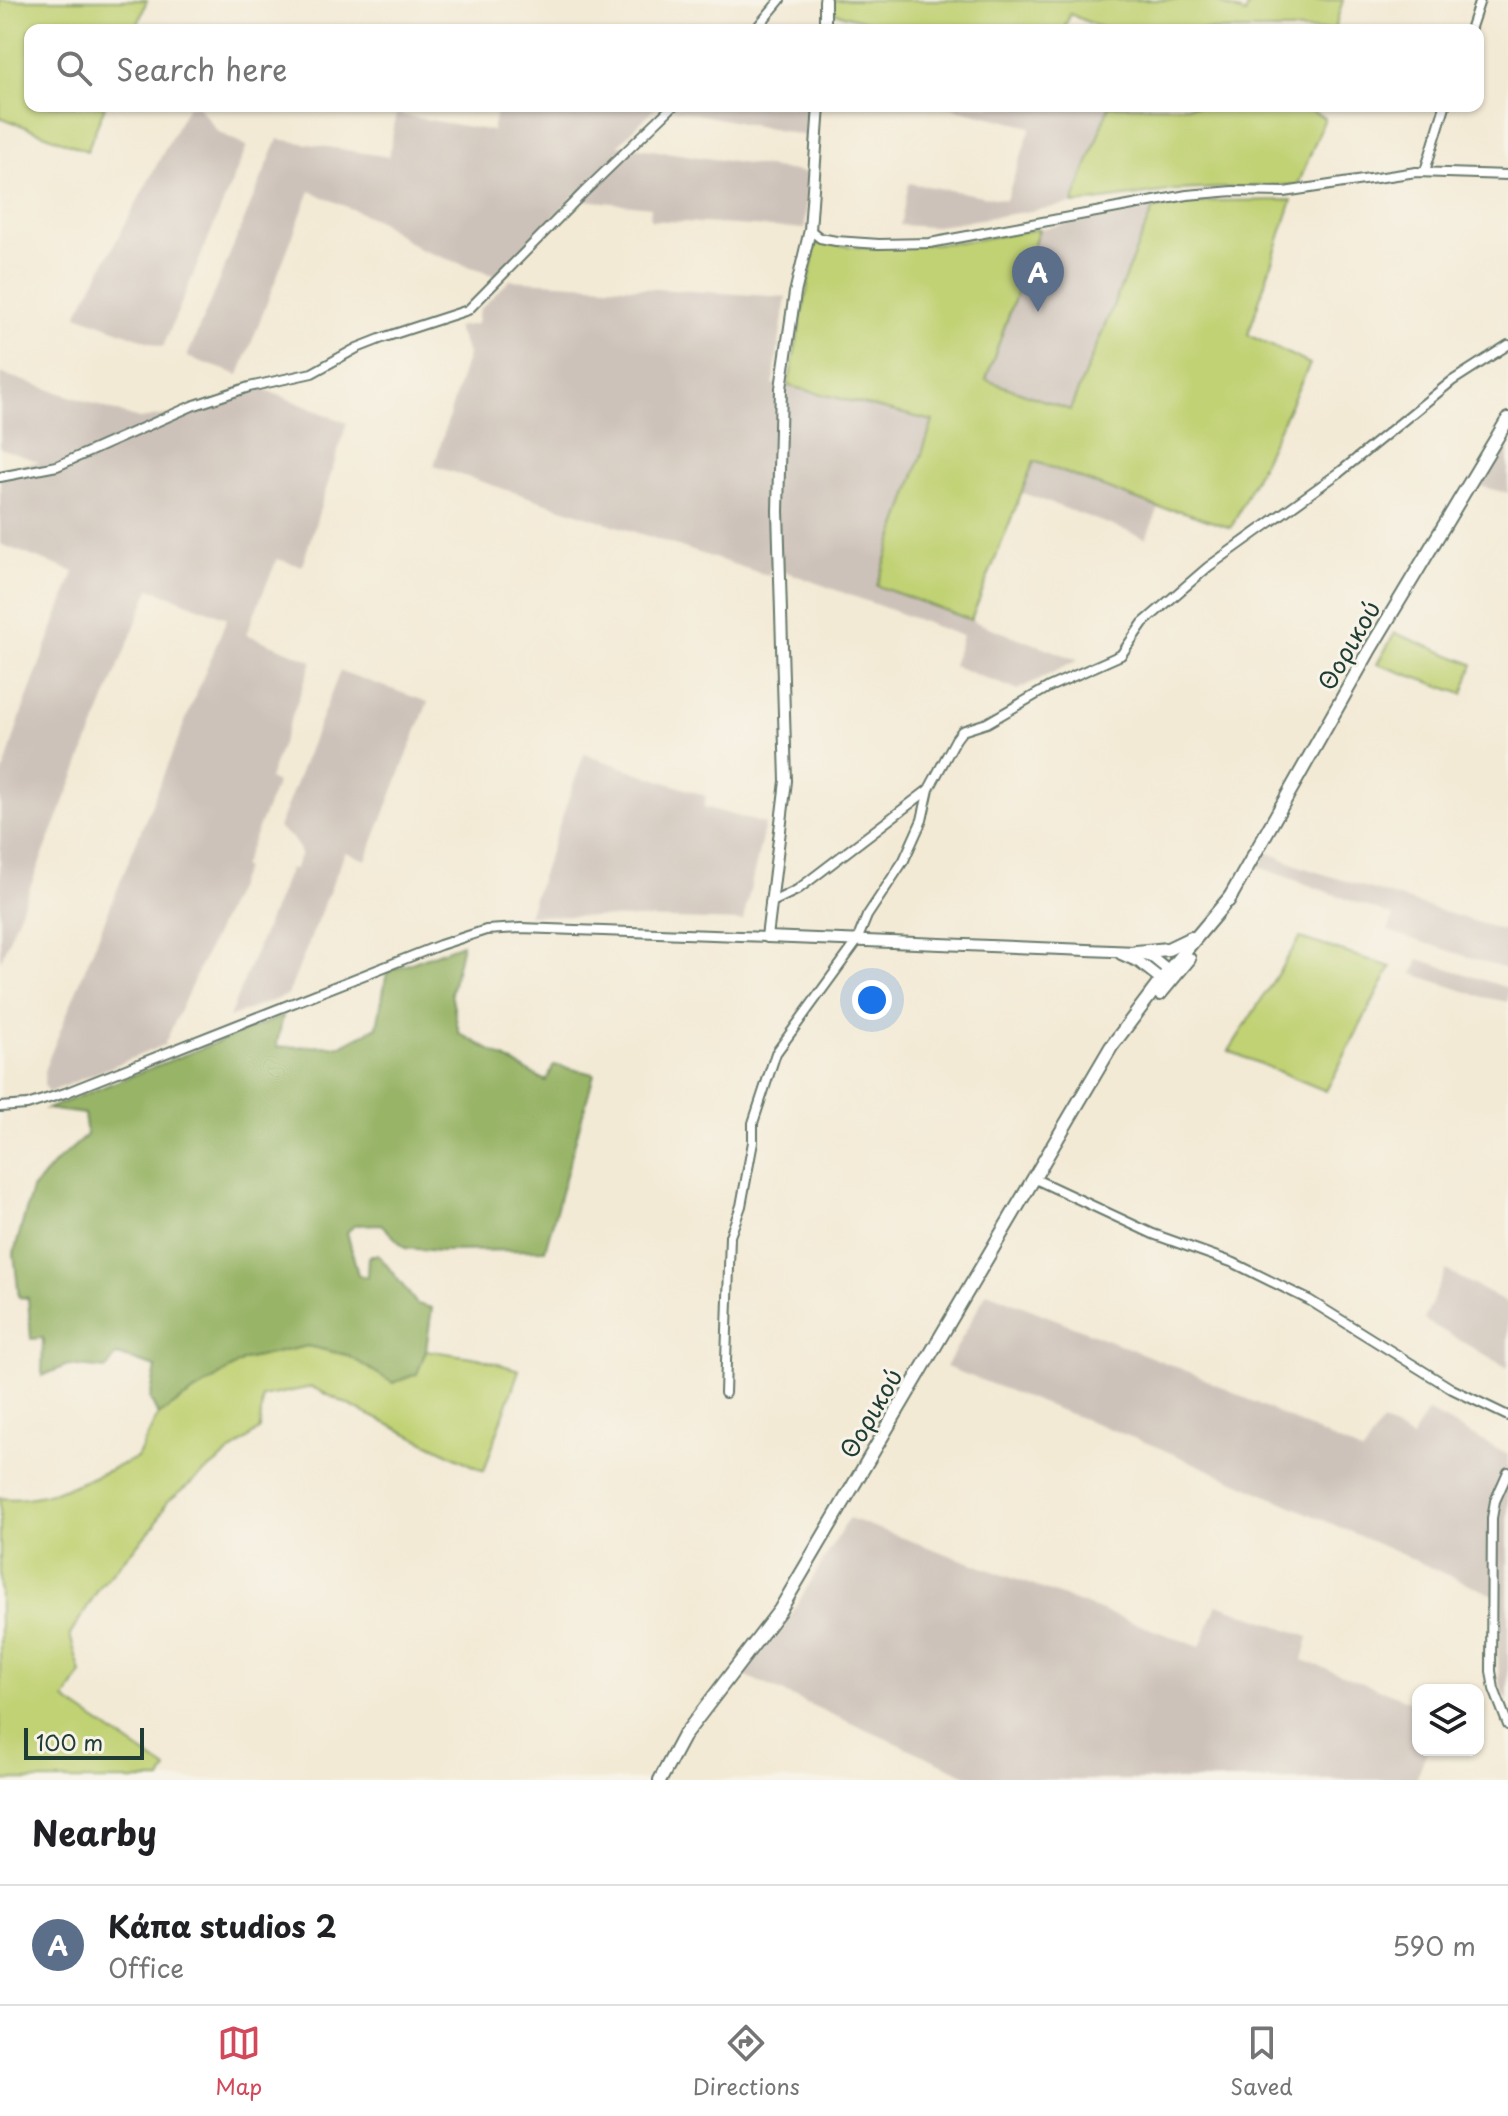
<!DOCTYPE html>
<meta charset="utf-8">
<style>
:root{--surface:#fff;--page:#f2f2f2;--text:#202124;--muted:#757577;--line:#e0e0e0;--accent:#d1495b}
body{margin:0;font-family:"Playpen Sans",sans-serif;background:var(--page);color:var(--text)}
.controls{position:absolute;right:24px;bottom:24px;display:grid;overflow:hidden;border-radius:16px;box-shadow:0 2px 6px #0004}
.controls button{width:72px;height:72px;display:grid;place-items:center;padding:0;border:0;border-bottom:2px solid var(--line);background:var(--surface);color:var(--text);font:40px sans-serif}
.scale{position:absolute;left:24px;bottom:20px;width:120px;box-sizing:border-box;padding-left:8px;border:4px solid #1f3d34;border-top:0;font-size:22px;line-height:28px;white-space:nowrap;color:#1f3d34;-webkit-text-stroke:6px #f7f3e8;paint-order:stroke}
.you{position:absolute;left:872px;top:1000px;width:28px;height:28px;margin:-20px;border:6px solid #fff;border-radius:50%;background:#1a73e8;box-shadow:0 0 0 12px #1a73e833}
.badge{display:grid;place-items:center;width:52px;height:52px;border-radius:50%;background:var(--accent);color:#fff;font-size:26px;font-weight:700}
.pin{position:absolute;translate:-50% -66px;filter:drop-shadow(0 2px 4px #0008)}
.pin::after{content:'';position:absolute;top:42px;width:28px;height:24px;background:inherit;clip-path:polygon(0 0,100% 0,50% 100%)}
.list{margin:0;padding:0;list-style:none}
h2{display:flex;justify-content:space-between;align-items:center;height:104px;margin:0;padding:0 32px;font-size:34px}
h2 small{font-size:26px;font-weight:400;color:var(--muted)}
.list li{display:grid;grid-template-columns:52px 1fr auto;gap:24px;align-items:center;box-sizing:border-box;height:120px;padding:0 32px;border-top:2px solid var(--line)}
.list b{display:block;font-size:30px;white-space:nowrap}
.list p{margin:0;font-size:26px;white-space:nowrap;color:var(--muted)}
.list em{font-size:26px;font-style:normal;color:var(--muted)}
.icon{flex:none;width:44px;height:44px;fill:none;stroke:currentColor;stroke-width:2;stroke-linecap:round;stroke-linejoin:round}
.map{position:relative;flex:none;width:1508px;height:1780px;overflow:hidden}
.search{position:absolute;background:var(--surface);box-shadow:0 2px 6px #0004;left:24px;right:24px;top:24px;height:88px;display:flex;align-items:center;gap:20px;box-sizing:border-box;padding:0 28px;border-radius:16px;color:var(--muted);font-size:30px}
.sheet{height:224px;background:var(--surface)}
nav{display:flex;justify-content:space-around;align-items:center;box-sizing:border-box;height:112px;border-top:2px solid var(--line);background:var(--surface);font-size:22px;color:var(--muted)}
nav a{display:grid;justify-items:center;gap:4px}
nav .on{color:var(--accent)}
.map>svg:first-child{display:block}
.industrial{fill:#cdc2b9}
.green{fill:#c1d275;stroke:#708854;stroke-width:2}
.forest{fill:#98b466;stroke:#5c784d;stroke-width:2}
.lines{fill:none;stroke-linecap:round;stroke-linejoin:round}
.minor-casing{stroke:#697a6c;stroke-width:12}
.tertiary-casing{stroke:#697a6c;stroke-width:14}
.secondary-casing{stroke:#697a6c;stroke-width:16}
.minor{stroke:#fff;stroke-width:8}
.tertiary{stroke:#fff;stroke-width:10}
.secondary{stroke:#fff;stroke-width:12}
.labels{text-anchor:middle;dominant-baseline:central;stroke-width:6;stroke-linejoin:round;paint-order:stroke}
.street-label{font-size:24px;fill:#1f3d34;stroke:#f7f3e8}
</style>
<div class="map">
<svg width="1508" height="1780" viewBox="0 0 1508 1780">
<rect width="100%" height="100%" fill="#f7f3e8"/>
<filter id="ink" filterUnits="userSpaceOnUse"><feTurbulence type="fractalNoise" baseFrequency=".0125" numOctaves="2"/><feDisplacementMap in="SourceGraphic" scale="16" xChannelSelector="R" yChannelSelector="G"/><feConvolveMatrix kernelMatrix="1 2 1 2 8 2 1 2 1" color-interpolation-filters="sRGB"/></filter>
<filter id="wash" filterUnits="userSpaceOnUse"><feTurbulence type="fractalNoise" baseFrequency=".006" numOctaves="4" result="noise"/><feDisplacementMap in="SourceGraphic" scale="32" xChannelSelector="R" yChannelSelector="G"/><feGaussianBlur stdDeviation="1.8" result="paint"/><feColorMatrix in="noise" values="0 0 0 0 0 0 0 0 0 0 0 0 0 0 0 0 0 1.4 0 .05"/><feComposite in="paint" operator="in"/></filter>
<g filter="url(#wash)">
<rect width="100%" height="100%" fill="#f3ead5"/>
<g class="industrial">
<polygon points="188,106 198,106 218,132 247,146 163,347 77,315"/>
<polygon points="497,106 657,106 618,145 808,173 805,229 650,220 651,207 584,200 577,192 498,277 419,249 379,221 310,191 239,375 187,357 278,139 389,157 396,114 492,131"/>
<polygon points="658,106 813,106 811,137"/>
<polygon points="944,106 1109,106 1073,204 931,227 900,225 909,183 1006,200 1031,127"/>
<polygon points="1153,209 1071,410 986,381 1039,229"/>
<polygon points="510,280 786,297 773,384 933,421 877,586 1078,660 1017,690 953,666 962,636 770,566 769,576 434,466 468,354 456,327 477,324 479,310"/>
<polygon points="0,373 139,419 186,412 261,388 347,423 302,566 277,559 246,634 312,661 269,779 277,783 242,867 245,869 164,1045 48,1093 44,1084 45,1068 227,618 150,588 0,962 0,783 22,712 74,572 0,544 0,468 39,462 0,448"/>
<polygon points="1508,435 1508,493 1479,486"/>
<polygon points="1034,461 1159,508 1146,538 1020,492"/>
<polygon points="340,671 428,702 366,860 345,852 288,995 229,1017 290,868 294,870 300,856 300,850 292,838 278,828"/>
<polygon points="584,754 706,796 704,807 765,824 743,921 528,915"/>
<polygon points="1267,852 1301,867 1508,932 1508,970 1388,931 1393,916 1259,867"/>
<polygon points="1419,959 1508,988 1508,1002 1483,997 1413,974"/>
<polygon points="1446,1270 1508,1304 1508,1368 1424,1320"/>
<polygon points="987,1292 1194,1374 1363,1453 1382,1422 1412,1438 1428,1411 1508,1455 1508,1702 1499,1682 1496,1596 1155,1446 946,1367"/>
<polygon points="849,1518 1200,1647 1217,1604 1309,1637 1303,1660 1418,1704 1418,1750 1427,1750 1416,1780 978,1780 742,1674 783,1628"/>
</g>
<g class="green">
<polygon points="0,0 147,0 136,30 30,30 30,106 105,106 87,151 0,117"/>
<polygon points="828,0 1213,0 1245,14 1251,0 1343,0 1334,30 1106,30 1070,14 1064,30 897,30 829,11"/>
<polygon points="1109,106 1312,106 1311,111 1325,118 1298,185 1176,190 1073,204"/>
<polygon points="1292,200 1248,335 1310,364 1231,528 1181,511 1159,508 1034,461 971,620 877,586 933,421 788,386 816,243 867,248 963,242 1039,229 986,380 1070,410 1153,209 1215,201"/>
<polygon points="1395,633 1473,664 1463,694 1377,664"/>
<polygon points="1300,938 1391,967 1326,1091 1229,1051"/>
<path d="M307,1346L347,1355L393,1383L417,1374L426,1350L478,1358L519,1370L484,1471L312,1387L262,1397L260,1429L167,1502L155,1525L101,1585L70,1635L81,1673L65,1700L167,1769L161,1780H0V1498C46,1504 95,1475 137,1458L158,1415L244,1360Z"/>
</g>
<polygon class="forest" points="462,944 451,993 459,1033 546,1081 554,1065 594,1074 545,1250 440,1251 405,1248 381,1224 355,1225 347,1232 358,1275 367,1277 368,1257 378,1254 417,1304 432,1308 426,1350 417,1374 393,1383 347,1355 307,1346 244,1360 158,1415 150,1399 156,1367 117,1355 106,1369 68,1365 42,1376 43,1338 31,1339 28,1298 19,1297 14,1253 32,1189 53,1165 87,1135 84,1114 47,1109 283,1016 276,1047 341,1046 377,1027 387,972"/>
</g>
<g filter="url(#ink)">
<g class="lines">
<g class="minor-casing">
<g id="minor">
<polyline points="755,30 780,0"/>
<polyline points="1470,30 1480,0"/>
<polyline points="1425,171 1445,106"/>
<polyline points="810,230 820,238 836,241 879,244 930,243 1187,195 1233,191 1284,192 1416,172 1508,175"/>
<polyline points="0,477 57,466 192,406 249,387 312,373 357,348 385,337 468,310 583,193 673,106"/>
<polyline points="770,903 797,890 928,790"/>
<polyline points="0,1107 27,1105 65,1093 440,945 486,930 521,928 767,937"/>
<polyline points="1033,1178 1153,1234 1234,1263 1309,1300 1452,1389 1508,1416"/>
<polyline points="725,1393 730,1236 741,1206 753,1142 753,1123 776,1053 856,943 867,916 904,860 922,820 929,789 956,739 962,731 987,723 1049,687 1121,655 1143,623 1208,567 1340,472 1452,381 1508,345"/>
<polyline points="1508,1472 1495,1501 1492,1518 1491,1671 1494,1689 1508,1725"/>
</g>
</g>
<g class="tertiary-casing">
<g id="tertiary">
<polyline points="825,0 825,30"/>
<polyline points="819,106 810,230 795,293 781,388 778,511 786,781 767,937 1136,952 1151,956 1173,974"/>
<polyline points="1121,954 1139,962 1167,984"/>
</g>
</g>
<g class="secondary-casing">
<g id="secondary">
<polyline points="1228,901 1369,651 1508,419"/>
<polyline points="1136,952 1168,949 1191,938"/>
<polyline points="1160,994 1189,959"/>
<polyline points="660,1780 683,1737 780,1610 1111,1047 1169,970 1231,896"/>
</g>
</g>
<use href="#minor" class="minor"/>
<use href="#tertiary" class="tertiary"/>
<use href="#secondary" class="secondary"/>
</g>
</g>
<g class="labels">
<g class="street-label">
<text transform="translate(1348 645) rotate(-60)">Θορικού</text>
<text transform="translate(870 1413) rotate(-60)">Θορικού</text>
</g>
</g>
</svg>
<div class="controls">
<button><svg class="icon" aria-label="layers" viewBox="0 0 24 24"><path d="M12 4l9 5-9 5-9-5zM3 14l9 5 9-5"/></svg></button>
</div>
<div class="scale">100 m</div>
<div class="you"></div>
<div class="pin badge" style="left:1038px;top:312px;background:#5c6f8a">A</div>
<div class="search"><svg class="icon" aria-label="search" viewBox="0 0 24 24"><circle cx="10" cy="10" r="6"/><path d="M15 15l6 6"/></svg>Search here</div>
</div>
<section class="sheet">
<h2>Nearby<small></small></h2>
<ul class="list">
<li><span class="badge" style="background:#5c6f8a">A</span><div><b>Κάπα studios 2</b><p>Office</p></div><em>590 m</em></li>
</ul>
</section>
<nav>
<a class="on"><svg class="icon" aria-label="map" viewBox="0 0 24 24"><path d="M3 6l6-2 6 2 6-2v14l-6 2-6-2-6 2zM9 4v14M15 6v14"/></svg>Map</a>
<a><svg class="icon" aria-label="directions" viewBox="0 0 24 24"><path d="M12 3l9 9-9 9-9-9zM9 14v-3h6M13 9l2 2-2 2"/></svg>Directions</a>
<a><svg class="icon" aria-label="saved" viewBox="0 0 24 24"><path d="M7 4h10v16l-5-4-5 4z"/></svg>Saved</a>
</nav>
